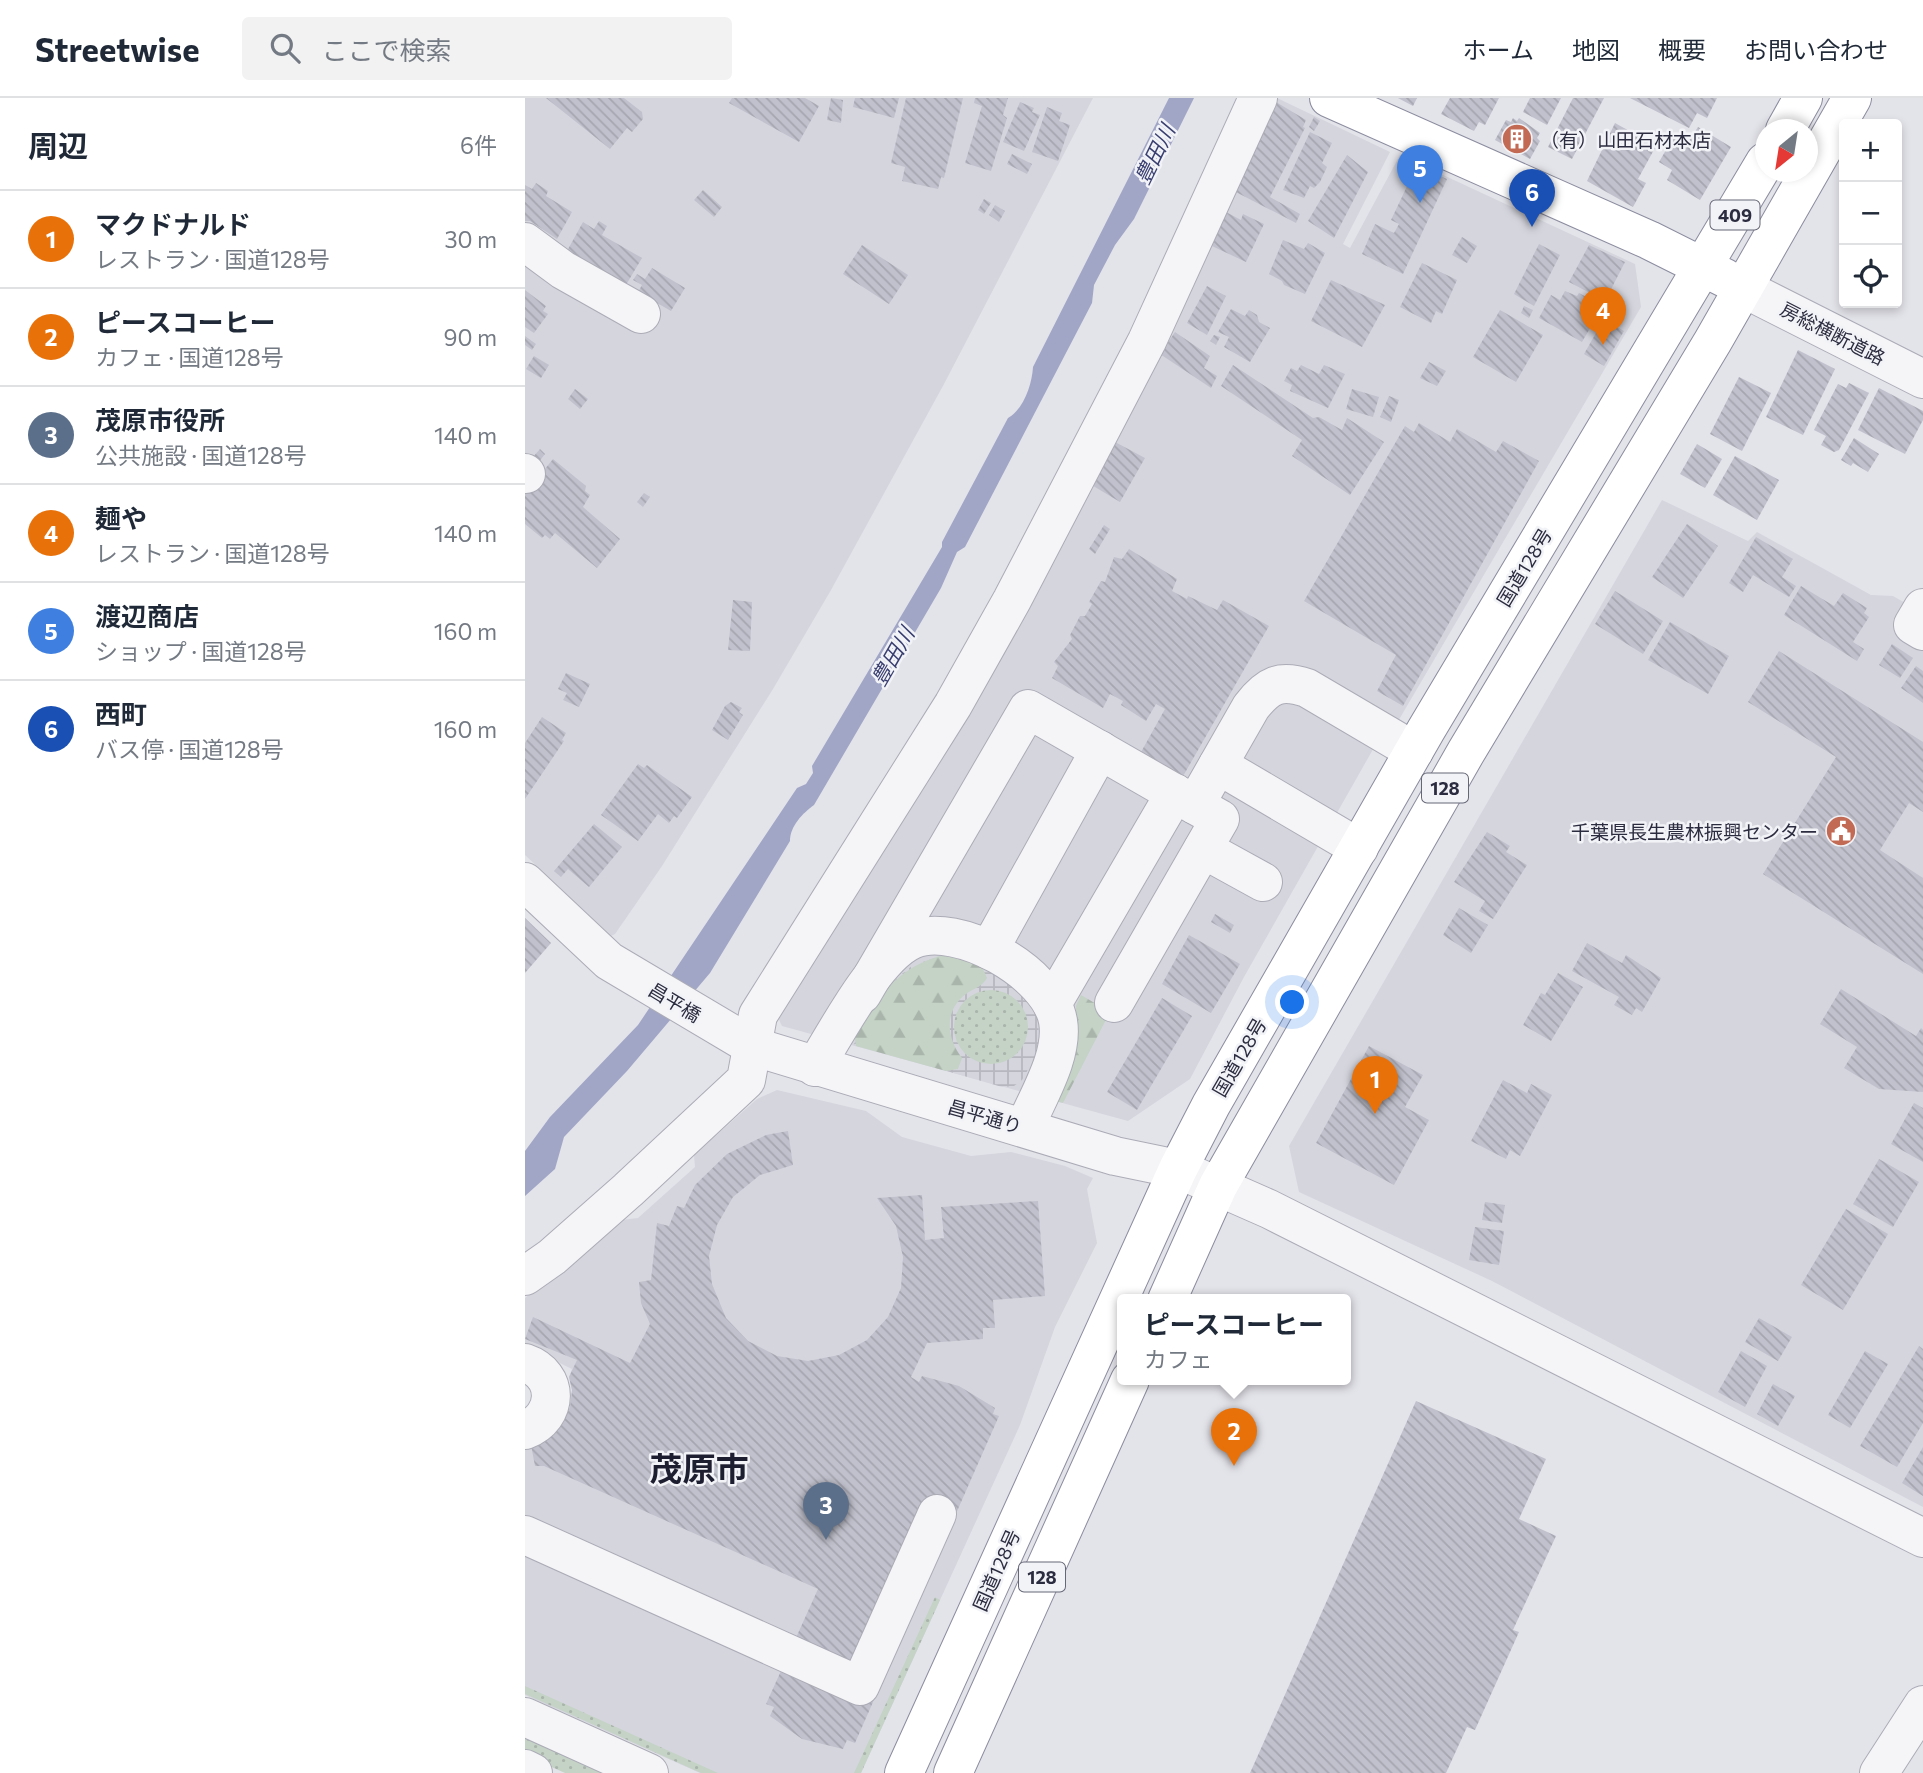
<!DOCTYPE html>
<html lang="ja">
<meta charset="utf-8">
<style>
:root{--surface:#fff;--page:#f2f2f3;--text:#1f2937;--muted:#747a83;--line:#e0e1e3;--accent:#1a73e8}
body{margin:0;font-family:Commissioner,"Noto Sans JP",sans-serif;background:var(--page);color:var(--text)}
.controls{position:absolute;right:21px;top:21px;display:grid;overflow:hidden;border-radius:7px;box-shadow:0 4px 10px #0003}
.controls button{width:63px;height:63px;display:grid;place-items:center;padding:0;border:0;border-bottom:2px solid var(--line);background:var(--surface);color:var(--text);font:35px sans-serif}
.compass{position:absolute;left:1230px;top:21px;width:63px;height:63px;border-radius:50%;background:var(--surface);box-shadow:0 4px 10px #0003;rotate:210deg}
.you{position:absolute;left:768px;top:905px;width:24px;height:24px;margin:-18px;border:5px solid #fff;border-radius:50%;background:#1a73e8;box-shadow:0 0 0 10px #1a73e833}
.badge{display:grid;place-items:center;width:46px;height:46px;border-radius:50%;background:var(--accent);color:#fff;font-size:23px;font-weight:700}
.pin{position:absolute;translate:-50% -58px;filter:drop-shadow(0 2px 4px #0008)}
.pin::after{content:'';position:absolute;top:37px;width:24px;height:21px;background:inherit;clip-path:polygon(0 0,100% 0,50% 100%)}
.popup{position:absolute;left:592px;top:1196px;width:234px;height:91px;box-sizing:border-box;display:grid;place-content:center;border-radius:7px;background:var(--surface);filter:drop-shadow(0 2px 5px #0005);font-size:23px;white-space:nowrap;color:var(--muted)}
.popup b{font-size:26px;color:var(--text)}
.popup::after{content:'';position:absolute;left:50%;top:100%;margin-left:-14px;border:14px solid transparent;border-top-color:var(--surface)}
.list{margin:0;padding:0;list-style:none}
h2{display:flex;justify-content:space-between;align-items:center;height:91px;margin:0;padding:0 28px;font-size:30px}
h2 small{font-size:23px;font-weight:400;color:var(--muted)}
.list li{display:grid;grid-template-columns:46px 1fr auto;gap:21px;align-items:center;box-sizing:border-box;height:98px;padding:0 28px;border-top:2px solid var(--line)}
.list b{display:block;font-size:26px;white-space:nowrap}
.list p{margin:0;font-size:23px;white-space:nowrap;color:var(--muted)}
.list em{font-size:23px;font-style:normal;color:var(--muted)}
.icon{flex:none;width:38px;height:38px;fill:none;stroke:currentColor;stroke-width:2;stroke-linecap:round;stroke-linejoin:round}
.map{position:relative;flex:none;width:1398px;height:1675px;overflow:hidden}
header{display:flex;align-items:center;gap:42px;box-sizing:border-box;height:98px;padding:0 35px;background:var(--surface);border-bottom:2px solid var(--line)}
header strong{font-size:33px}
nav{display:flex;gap:38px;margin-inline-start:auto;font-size:24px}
.search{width:490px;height:63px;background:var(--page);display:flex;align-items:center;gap:18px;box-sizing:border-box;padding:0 24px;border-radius:7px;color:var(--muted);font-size:26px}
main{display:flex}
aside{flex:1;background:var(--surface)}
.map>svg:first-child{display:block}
.built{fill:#d5d5de}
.industrial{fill:url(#industrial-grid)}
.grass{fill:url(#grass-dots)}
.forest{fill:url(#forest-firs)}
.water{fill:#a1a6c6}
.building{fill:url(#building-back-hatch)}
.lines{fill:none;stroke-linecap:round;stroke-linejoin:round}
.minor-casing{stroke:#acacb7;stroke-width:40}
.highway-casing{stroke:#8b8c9f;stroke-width:40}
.minor{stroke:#f5f5f8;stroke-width:38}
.highway{stroke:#fff;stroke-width:38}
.labels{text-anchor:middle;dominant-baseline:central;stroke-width:5;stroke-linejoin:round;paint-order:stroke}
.shield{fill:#f2f3f7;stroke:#676877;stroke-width:2}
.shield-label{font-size:18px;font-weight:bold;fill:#2c2c40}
.poi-label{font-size:19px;fill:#2c2c40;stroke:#f2f3f7;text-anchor:start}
.street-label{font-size:19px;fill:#2c2c40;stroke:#f2f3f7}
.water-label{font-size:21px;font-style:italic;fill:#3a3f71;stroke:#f2f3f7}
.town-label{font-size:33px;font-weight:bold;fill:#1e1e31;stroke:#f2f3f7}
</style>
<header>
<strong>Streetwise</strong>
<div class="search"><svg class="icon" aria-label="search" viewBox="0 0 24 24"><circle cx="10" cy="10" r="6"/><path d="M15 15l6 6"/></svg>ここで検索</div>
<nav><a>ホーム</a><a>地図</a><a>概要</a><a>お問い合わせ</a></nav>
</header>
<main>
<aside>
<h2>周辺<small>6件</small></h2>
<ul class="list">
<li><span class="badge" style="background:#e8710a">1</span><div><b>マクドナルド</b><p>レストラン · 国道128号</p></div><em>30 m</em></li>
<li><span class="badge" style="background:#e8710a">2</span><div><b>ピースコーヒー</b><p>カフェ · 国道128号</p></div><em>90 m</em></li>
<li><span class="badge" style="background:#5c6f8a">3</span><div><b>茂原市役所</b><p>公共施設 · 国道128号</p></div><em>140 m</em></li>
<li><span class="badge" style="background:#e8710a">4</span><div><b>麺や</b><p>レストラン · 国道128号</p></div><em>140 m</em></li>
<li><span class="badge" style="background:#3f7fe0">5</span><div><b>渡辺商店</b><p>ショップ · 国道128号</p></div><em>160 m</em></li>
<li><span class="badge" style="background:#1a4fb4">6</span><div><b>西町</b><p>バス停 · 国道128号</p></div><em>160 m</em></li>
</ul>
</aside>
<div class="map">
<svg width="1398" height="1675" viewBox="0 0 1398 1675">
<defs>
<pattern id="industrial-grid" width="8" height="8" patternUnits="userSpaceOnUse" patternTransform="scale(1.75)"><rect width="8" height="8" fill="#d5d5de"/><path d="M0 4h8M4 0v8" fill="none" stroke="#b7b7c0"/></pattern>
<pattern id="grass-dots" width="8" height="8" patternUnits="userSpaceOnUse" patternTransform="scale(1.75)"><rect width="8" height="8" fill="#c5d3c6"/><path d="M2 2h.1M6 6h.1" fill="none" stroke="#a9b5ab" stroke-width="1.8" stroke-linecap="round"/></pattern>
<pattern id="forest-firs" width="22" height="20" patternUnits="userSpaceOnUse" patternTransform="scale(1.75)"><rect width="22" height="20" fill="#c5d3c6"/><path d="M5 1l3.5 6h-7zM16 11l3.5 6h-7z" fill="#a9b5ab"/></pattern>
<pattern id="building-back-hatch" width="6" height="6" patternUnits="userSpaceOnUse" patternTransform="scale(1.75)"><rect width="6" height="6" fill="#c0c1cc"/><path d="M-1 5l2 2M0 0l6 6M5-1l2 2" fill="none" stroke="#a5a6b0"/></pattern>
</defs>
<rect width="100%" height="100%" fill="#e3e3ea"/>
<g class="built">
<polygon points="0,0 568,0 419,286 306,492 248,591 137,768 90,836 86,838 0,757"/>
<polygon points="752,0 865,54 818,146 825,150 875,57 1110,166 1116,209 872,625 851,646 719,879 665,981 603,1023 257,928 249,911"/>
<polygon points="1137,402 1223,443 1232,434 1346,497 1368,498 1382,506 1398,545 1398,1409 967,1183 774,1094 764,1048"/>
<polygon points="252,992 341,1013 377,1039 446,1058 486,1054 540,1068 568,1080 562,1091 572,1145 530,1229 495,1327 336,1675 175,1675 0,1597 0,1348 26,1338 38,1325 45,1309 47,1292 44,1279 47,1271 0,1248 0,1200 96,1122 113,1120 170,1069 169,1057 232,1001"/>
</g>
<polygon class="industrial" points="426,855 471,877 499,895 514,919 513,945 509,961 497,982 489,988 477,989 329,946 372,880 388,867"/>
<g class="grass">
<circle cx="466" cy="929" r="37"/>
<polygon points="410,1499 415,1502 336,1675 329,1675"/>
<polygon points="0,1588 193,1675 176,1675 0,1596"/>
<polygon points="0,1635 82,1675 40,1675 0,1657"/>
</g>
<g class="forest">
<path d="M426,855L457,869L462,880C457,889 449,890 441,896C418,913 422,941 437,960L433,971L421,973L331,948L329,936C358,894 373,867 426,855Z"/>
<polygon points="556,897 585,914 538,1005 527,1002 550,946 551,908"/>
</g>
<path class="water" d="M644,0H669L609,121L590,147L569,187L567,205L440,449L432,454L416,490L289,707C278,715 265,728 265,743L185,875L102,973L39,1039L30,1071L0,1098V1053L25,1019L113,927L272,690L281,686L288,675L287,668L417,449V444L483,320C499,311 507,286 508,269Z"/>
<g class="building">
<polygon points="21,0 99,0 117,14 118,21 107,34 102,30 85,51"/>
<polygon points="207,0 280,0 294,8 274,44 204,5"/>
<polygon points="306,0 318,2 316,25 302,22"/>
<polygon points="330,0 374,0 369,20 328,9"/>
<polygon points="381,0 438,0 419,80 416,79 413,91 377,83 380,69 366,65"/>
<polygon points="450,0 483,0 478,17 482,20 466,73 440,65 457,8 449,5"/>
<polygon points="873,0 892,0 888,8"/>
<polygon points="925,0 974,0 960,27 954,24 949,33 916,16"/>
<polygon points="1005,0 1036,0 1022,27 998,14"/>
<polygon points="1048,0 1079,0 1047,61 1023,49"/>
<polygon points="1105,0 1192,0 1182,20 1172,15 1164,30"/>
<polygon points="495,4 509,10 507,14 515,17 499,53 478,44"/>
<polygon points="751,4 781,22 778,29 780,30 745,99 775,116 771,125 705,91"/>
<polygon points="522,9 537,15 534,23 545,27 533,63 507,54"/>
<polygon points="789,19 795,23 789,33 784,29"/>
<polygon points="988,20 992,23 994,20 1015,35 1012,40 1015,43 1005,61 970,42 981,22 986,24"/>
<polygon points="1090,25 1131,48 1113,81 1121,85 1108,109 1062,83"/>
<polygon points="1173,29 1206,49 1175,102 1142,82 1147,72 1134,64 1148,40 1161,48"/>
<polygon points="785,34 807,45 797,65 802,69 795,84 789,90 785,88 779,100 758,92"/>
<polygon points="487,56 507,66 502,76 482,66"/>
<polygon points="822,57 843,74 809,140 783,123"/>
<polygon points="885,65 922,81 878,176 837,156 850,126 869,135 874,126 866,122 884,84 878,81"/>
<polygon points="11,85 23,93 21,98 47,114 32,141 5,123 0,123 0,87 7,91"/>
<polygon points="178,92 197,109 189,119 169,102"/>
<polygon points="459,101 466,105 459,116 453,112"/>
<polygon points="470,107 480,113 474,124 464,117"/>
<polygon points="701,114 716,122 718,116 739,126 721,164 687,148"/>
<polygon points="74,123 82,128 77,137 117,160 101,187 42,153 58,124 69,131"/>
<polygon points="937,139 952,148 942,165 927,157"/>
<polygon points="758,142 779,151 783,145 800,155 780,196 759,187 757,183 744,176"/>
<polygon points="1014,146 1035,157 1009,208 989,196"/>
<polygon points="337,147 383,177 364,206 318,176"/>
<polygon points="1064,147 1100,164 1080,203 1044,184"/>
<polygon points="897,165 932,182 917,216 911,213 906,225 875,209"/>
<polygon points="127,170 160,190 146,213 113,194 117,187 108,182 112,176 120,181"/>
<polygon points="806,182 860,207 837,249 786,223"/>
<polygon points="682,188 701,198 682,237 662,225"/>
<polygon points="0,192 21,208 18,213 23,216 9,235 0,229"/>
<polygon points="1040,193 1052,198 1054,195 1078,208 1057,244 1014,220 1026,197 1035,202"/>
<polygon points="999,208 1008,212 1004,220 996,215"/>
<polygon points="706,211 720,218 724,212 732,217 734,224 745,230 725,264 699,249 704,239 693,234"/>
<polygon points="975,212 1018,237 991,284 948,259"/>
<polygon points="1079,221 1099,233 1079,268 1059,256"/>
<polygon points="650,234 685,258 679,270 692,278 686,290 635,256"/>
<polygon points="689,237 695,239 691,247 685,243"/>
<polygon points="0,238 11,246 7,252 0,247"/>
<polygon points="1273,252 1310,271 1278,337 1241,319"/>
<polygon points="9,258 24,267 16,280 1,271"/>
<polygon points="904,264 921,273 912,288 895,280"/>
<polygon points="708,267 788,320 794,319 817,332 822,320 859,344 825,397 767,358 777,342 696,288"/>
<polygon points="776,267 794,276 799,267 820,276 803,310 765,293 767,287 759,283 766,270 772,273"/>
<polygon points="1214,279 1246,295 1217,353 1185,336"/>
<polygon points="1324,285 1344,295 1314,352 1309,354 1296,347 1301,338 1289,332 1313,286 1321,290"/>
<polygon points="1354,290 1398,313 1398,322 1380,356 1333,332"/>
<polygon points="50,291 63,301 55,311 43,301"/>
<polygon points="827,291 854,299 848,319 821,311"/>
<polygon points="864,298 874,302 866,324 855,319"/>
<polygon points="894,325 925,344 932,331 971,354 978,343 1014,363 878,608 852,593 871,557 779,503 880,328 889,334"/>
<polygon points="1329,340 1354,356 1343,374 1328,365 1326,368 1316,362"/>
<polygon points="590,344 620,360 595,404 565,386"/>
<polygon points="1172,346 1197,361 1180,390 1155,376"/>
<polygon points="15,351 20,356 13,365 7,360"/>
<polygon points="1210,358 1254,382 1232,422 1188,397"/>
<polygon points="28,361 61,388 60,393 65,397 58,409 95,441 72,470 30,435 25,441 20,437 17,440 0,426 0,383 15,377"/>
<polygon points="119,395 125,399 118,409 112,404"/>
<polygon points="1162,426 1193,448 1158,500 1127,479"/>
<polygon points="579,427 585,431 570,456 564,451"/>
<polygon points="1231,439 1268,461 1257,479 1271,488 1264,499 1228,477 1218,494 1204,485"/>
<polygon points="604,451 652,481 647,493 662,501 663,498 692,512 698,502 744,528 653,687 611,663 640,611 631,606 621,623 596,607 598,603 585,596 578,610 527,580 533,568 529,564 547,541 545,537 555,518 560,518 567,506 564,504 576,483 580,484 589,459 597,461"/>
<polygon points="1276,488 1309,508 1318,495 1342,510 1339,515 1344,519 1328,544 1339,551 1332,563 1259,517"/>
<polygon points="1090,493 1138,523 1118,556 1070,526"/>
<polygon points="208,502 227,504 225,553 203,552"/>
<polygon points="1145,524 1204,558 1183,596 1123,562"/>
<polygon points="1367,546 1388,560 1375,580 1354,567"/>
<polygon points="1254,553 1398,644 1398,714 1384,705 1355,752 1398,780 1398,876 1238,776 1311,659 1223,604"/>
<polygon points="1391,568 1398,573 1398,605 1376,590"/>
<polygon points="41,575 65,586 54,609 38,602 42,595 33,591"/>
<polygon points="206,604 217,610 214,614 218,617 203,642 187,632 200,608"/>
<polygon points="17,619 41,635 37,642 39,643 0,701 0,645"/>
<polygon points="113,666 119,670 122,667 167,699 152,720 149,718 144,725 133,716 113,743 76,717"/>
<polygon points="69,726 97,749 64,789 43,771 36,779 29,773"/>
<polygon points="962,734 985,748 981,754 1002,767 968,821 954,813 960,803 929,784"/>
<polygon points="934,810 963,827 946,855 918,837"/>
<polygon points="690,816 709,827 705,835 686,824"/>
<polygon points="0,820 26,845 0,875"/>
<polygon points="664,837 715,866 686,915 637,886"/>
<polygon points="1062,845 1097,865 1101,857 1136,880 1117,914 1111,910 1107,917 1089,907 1094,899 1047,873"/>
<polygon points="1033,875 1058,889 1026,943 998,927 1016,895 1020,897"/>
<polygon points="1316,891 1391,938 1396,930 1398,932 1398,994 1354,991 1319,970 1332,949 1295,926"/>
<polygon points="637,900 667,918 612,1012 582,994"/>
<polygon points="844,948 898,977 880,1009 904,1022 869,1087 791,1045"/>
<polygon points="978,982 1002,995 1006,986 1027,997 995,1058 985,1052 981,1061 946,1043"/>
<polygon points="1389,1005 1398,1010 1398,1064 1366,1046"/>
<polygon points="263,1033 268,1067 235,1077 208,1099 192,1127 184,1158 187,1186 201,1220 223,1243 252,1258 283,1263 314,1257 342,1242 363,1219 376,1190 378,1159 371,1128 352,1100 397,1097 400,1142 419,1140 416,1109 513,1103 520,1198 468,1202 470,1230 458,1230 458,1241 402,1245 386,1279 394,1284 397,1278 434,1288 470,1310 468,1316 474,1318 330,1645 322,1642 318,1651 277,1641 245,1618 249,1609 241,1606 293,1491 19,1368 10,1368 6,1347 26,1338 38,1325 45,1309 47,1292 44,1279 52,1262 0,1241 8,1219 105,1265 125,1226 116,1205 114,1184 126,1182 132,1125 144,1128 152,1108 159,1110 170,1087 202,1056 241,1037"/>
<polygon points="1354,1061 1394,1084 1368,1129 1328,1106"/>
<polygon points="960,1104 980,1107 977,1125 957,1122"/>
<polygon points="1321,1111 1363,1136 1318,1212 1276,1187"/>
<polygon points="950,1129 979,1133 974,1167 944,1162"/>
<polygon points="1234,1220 1267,1239 1253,1263 1220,1244"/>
<polygon points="1394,1248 1398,1251 1398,1325 1372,1369 1335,1348"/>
<polygon points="1216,1253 1242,1268 1220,1309 1193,1294"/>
<polygon points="1340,1253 1363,1266 1325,1330 1303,1317"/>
<polygon points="1248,1286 1270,1298 1253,1328 1232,1316"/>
<polygon points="891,1303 1021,1361 994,1421 1031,1438 988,1532 994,1534 950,1632 942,1629 921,1675 725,1675"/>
<polygon points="1398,1349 1398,1398 1377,1385"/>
</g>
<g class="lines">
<g class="minor-casing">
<g id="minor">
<polyline points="0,144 38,172 116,216"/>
<polyline points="1218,190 1398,281"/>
<polyline points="0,375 1,376"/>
<polyline points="1398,510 1388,527 1398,533"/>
<polyline points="693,667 834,750"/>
<polyline points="678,751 738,784"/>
<polyline points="0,784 84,863 227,948 590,1058 653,1071 744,1111 1398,1440"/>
<polyline points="464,852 575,652"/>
<path d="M337,896L503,611L670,707L726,609C743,587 755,581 782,590L889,653"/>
<polyline points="589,905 695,721 670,707"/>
<polyline points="527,906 650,695"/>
<path d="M290,969C311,935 351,858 387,842C432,822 525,875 533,923C539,957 513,998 500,1029"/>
<polyline points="0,1178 27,1159 103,1092 221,982 233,917 428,607 487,502 622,243 733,0"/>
<path d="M0,1265C35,1277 34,1319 0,1332"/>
<polyline points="0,1437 335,1588 412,1416"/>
<polyline points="0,1619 124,1675"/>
<polyline points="0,1671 8,1675"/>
<polyline points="1354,1675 1398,1607"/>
</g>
</g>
<g class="highway-casing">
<g id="highway">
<polyline points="804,0 1124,142 1200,180"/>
<polyline points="1260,32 1278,0"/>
<polyline points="642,1202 693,1088 941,654 1188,243 1327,0"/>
<polyline points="379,1675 653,1071 686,1007 901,632 1240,64"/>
<polyline points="428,1675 605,1282"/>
</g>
</g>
<use href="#minor" class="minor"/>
<use href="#highway" class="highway"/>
</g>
<defs>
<g id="building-disc" transform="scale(1.575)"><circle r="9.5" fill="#c26a54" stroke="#f2f3f7"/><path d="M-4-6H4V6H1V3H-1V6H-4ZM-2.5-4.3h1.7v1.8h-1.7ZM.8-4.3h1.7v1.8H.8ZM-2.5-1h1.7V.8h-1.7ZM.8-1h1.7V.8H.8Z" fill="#fff"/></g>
<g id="civic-disc" transform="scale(1.575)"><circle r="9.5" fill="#c26a54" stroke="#f2f3f7"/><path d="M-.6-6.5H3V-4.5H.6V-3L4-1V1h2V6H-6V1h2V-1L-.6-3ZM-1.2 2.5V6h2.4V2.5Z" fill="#fff"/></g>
</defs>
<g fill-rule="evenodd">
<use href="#building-disc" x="992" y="41"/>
<use href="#civic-disc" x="1316" y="733"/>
</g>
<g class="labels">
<g class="shield">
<rect x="1185.5" y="102.5" width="49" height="29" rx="5"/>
<rect x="897" y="675.5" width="46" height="29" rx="5"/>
<rect x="494" y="1464.5" width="46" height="29" rx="5"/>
</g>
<g class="shield-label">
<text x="1210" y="117">409</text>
<text x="920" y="690">128</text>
<text x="517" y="1479">128</text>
</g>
<g class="poi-label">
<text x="1015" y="41">（有）山田石材本店</text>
<text x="1293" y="733" text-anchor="end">千葉県長生農林振興センター</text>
</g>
<g class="street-label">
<text transform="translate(1308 235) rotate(27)">房総横断道路</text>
<text transform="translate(999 469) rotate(-59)">国道128号</text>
<text transform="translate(150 904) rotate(31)">昌平橋</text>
<text transform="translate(714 959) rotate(-60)">国道128号</text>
<text transform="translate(460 1018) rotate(16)">昌平通り</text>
<text transform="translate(471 1472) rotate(-66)">国道128号</text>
</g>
<g class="water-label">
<text transform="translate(629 56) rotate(-64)">豊田川</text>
<text transform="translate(367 558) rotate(-60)">豊田川</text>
</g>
<g class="town-label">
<text x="174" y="1369">茂原市</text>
</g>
</g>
</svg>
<div class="controls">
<button>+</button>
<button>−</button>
<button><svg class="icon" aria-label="locate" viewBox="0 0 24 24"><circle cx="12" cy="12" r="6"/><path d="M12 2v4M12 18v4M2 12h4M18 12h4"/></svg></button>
</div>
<svg class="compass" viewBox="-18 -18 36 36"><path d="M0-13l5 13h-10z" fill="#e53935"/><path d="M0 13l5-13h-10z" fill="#747a83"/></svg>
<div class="you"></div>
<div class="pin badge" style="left:850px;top:1016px;background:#e8710a">1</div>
<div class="pin badge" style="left:709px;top:1368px;background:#e8710a">2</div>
<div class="popup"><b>ピースコーヒー</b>カフェ</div>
<div class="pin badge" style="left:301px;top:1442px;background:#5c6f8a">3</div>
<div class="pin badge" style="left:1078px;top:247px;background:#e8710a">4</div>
<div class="pin badge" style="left:895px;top:105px;background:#3f7fe0">5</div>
<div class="pin badge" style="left:1007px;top:129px;background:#1a4fb4">6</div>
</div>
</main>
